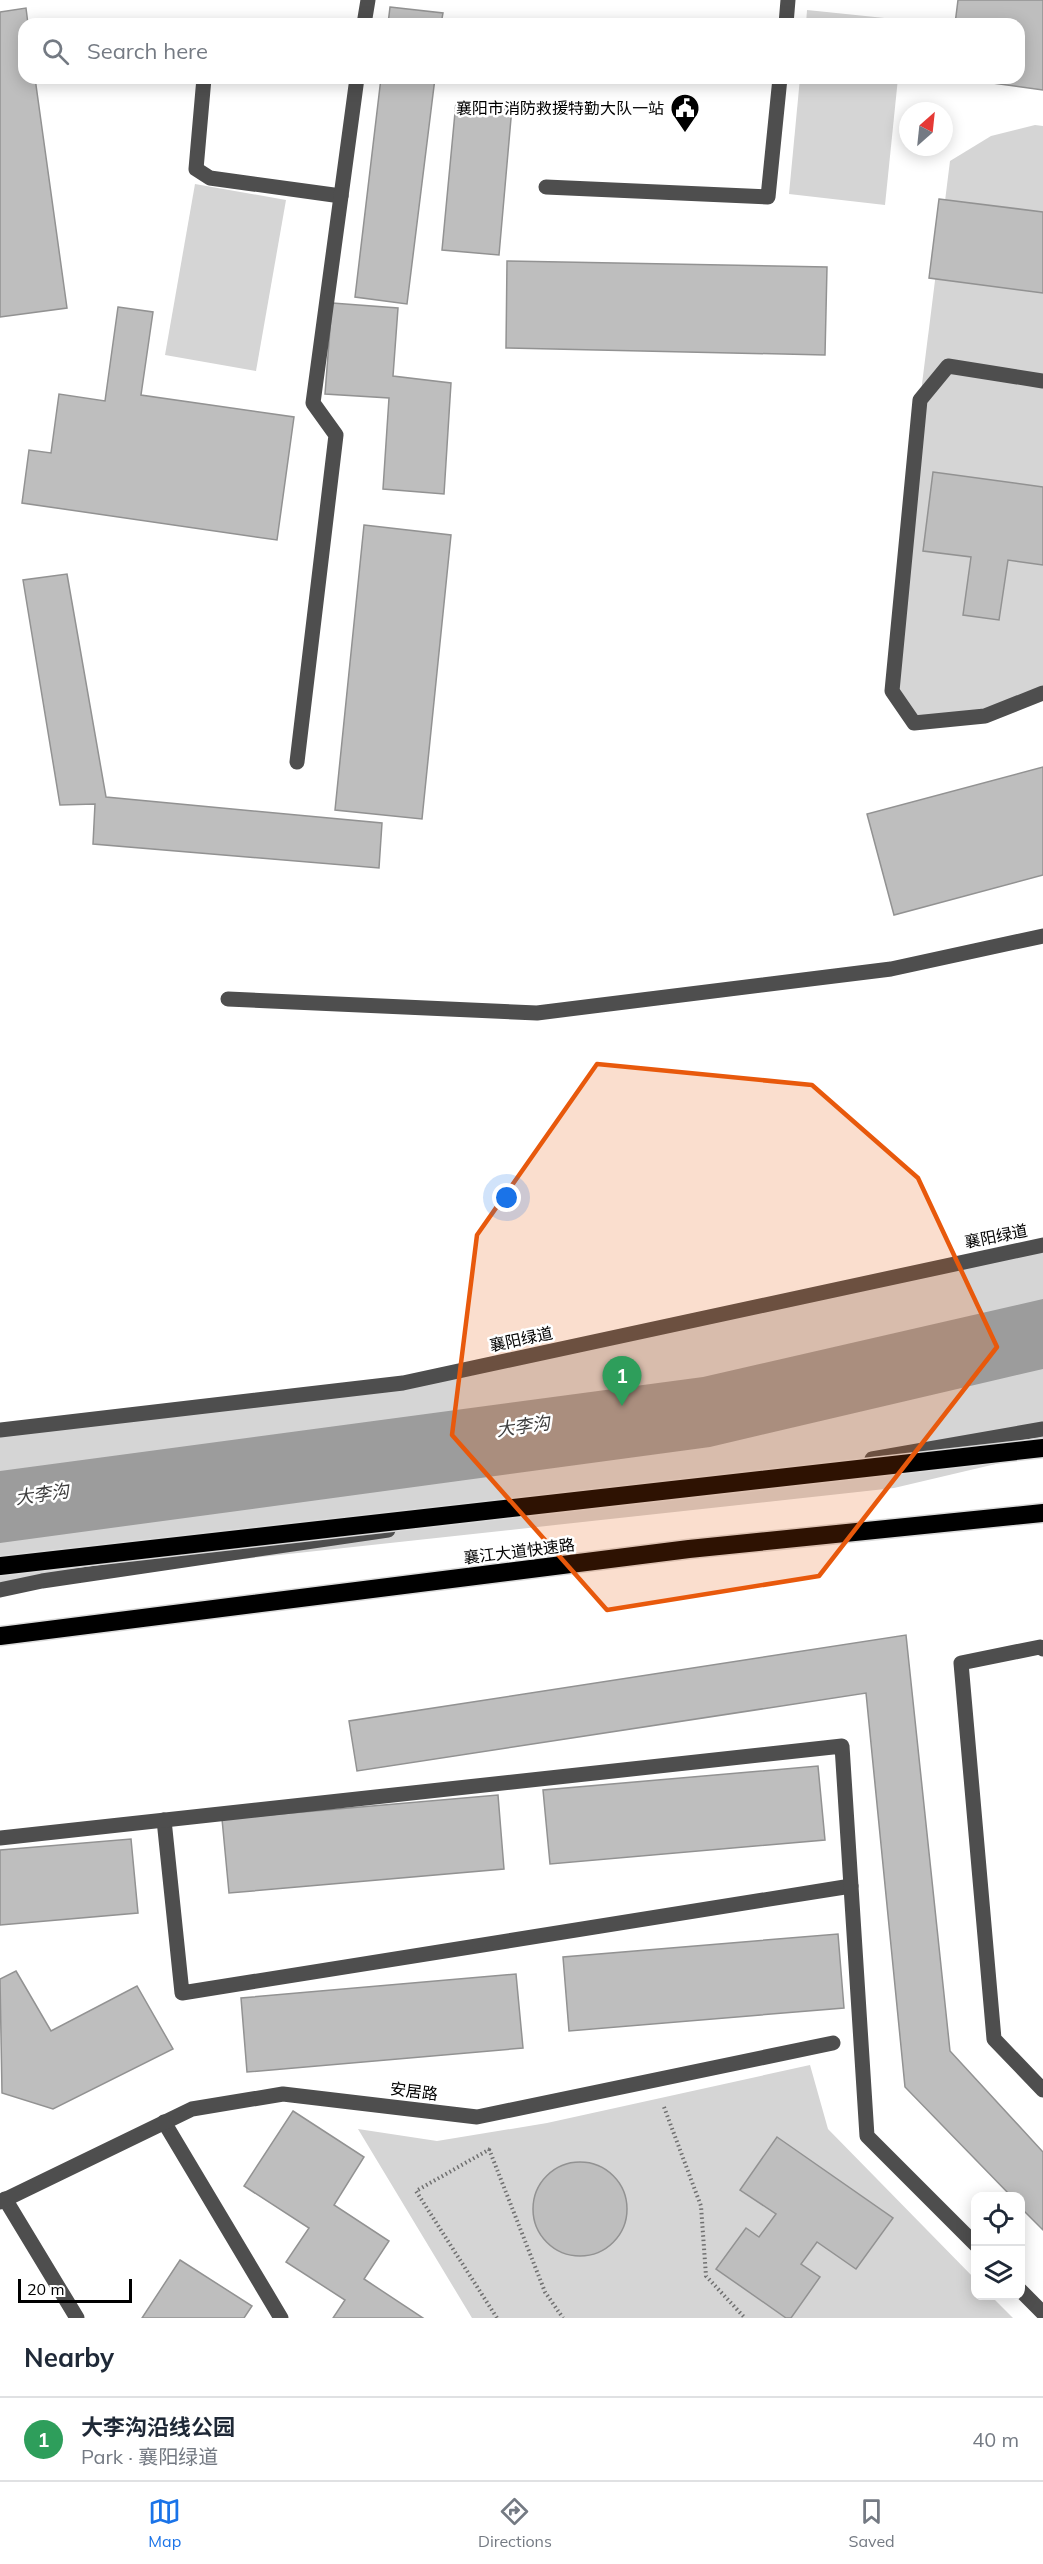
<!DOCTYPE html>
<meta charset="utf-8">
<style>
:root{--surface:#fff;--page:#f6f6f7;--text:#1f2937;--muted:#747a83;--line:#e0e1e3;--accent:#1a73e8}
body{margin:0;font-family:Mulish,"Noto Sans SC",sans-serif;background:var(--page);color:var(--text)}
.controls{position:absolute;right:18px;bottom:18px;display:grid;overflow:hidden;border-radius:12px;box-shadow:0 3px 15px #0003}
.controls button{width:54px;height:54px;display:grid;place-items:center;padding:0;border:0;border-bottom:2px solid var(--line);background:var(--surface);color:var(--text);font:30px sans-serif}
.compass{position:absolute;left:899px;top:102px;width:54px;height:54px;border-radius:50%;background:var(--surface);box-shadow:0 3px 15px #0003;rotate:27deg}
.scale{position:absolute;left:18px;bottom:15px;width:114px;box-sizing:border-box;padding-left:6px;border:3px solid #000;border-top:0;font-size:16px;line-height:21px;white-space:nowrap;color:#000;-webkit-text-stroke:4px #fff;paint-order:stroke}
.you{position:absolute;left:507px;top:1198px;width:21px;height:21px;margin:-15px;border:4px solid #fff;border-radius:50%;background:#1a73e8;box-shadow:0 0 0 9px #1a73e833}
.badge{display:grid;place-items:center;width:39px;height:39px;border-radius:50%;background:var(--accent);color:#fff;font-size:20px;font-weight:700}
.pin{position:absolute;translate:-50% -50px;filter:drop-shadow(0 2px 3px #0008)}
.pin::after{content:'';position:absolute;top:32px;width:21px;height:18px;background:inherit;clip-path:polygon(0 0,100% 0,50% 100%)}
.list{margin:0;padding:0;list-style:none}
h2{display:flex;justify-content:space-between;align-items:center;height:78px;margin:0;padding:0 24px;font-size:26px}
h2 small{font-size:20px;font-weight:400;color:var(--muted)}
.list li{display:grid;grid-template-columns:39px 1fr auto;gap:18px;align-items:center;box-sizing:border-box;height:84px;padding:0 24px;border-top:2px solid var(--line)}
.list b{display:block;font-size:22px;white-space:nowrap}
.list p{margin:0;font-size:20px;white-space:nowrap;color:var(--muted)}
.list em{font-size:20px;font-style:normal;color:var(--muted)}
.icon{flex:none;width:33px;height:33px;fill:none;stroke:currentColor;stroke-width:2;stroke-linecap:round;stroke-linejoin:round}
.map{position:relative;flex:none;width:1043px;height:2318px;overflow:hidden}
.search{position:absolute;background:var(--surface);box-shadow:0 3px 15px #0003;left:18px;right:18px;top:18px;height:66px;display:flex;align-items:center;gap:15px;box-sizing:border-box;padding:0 21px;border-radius:18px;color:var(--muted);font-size:22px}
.sheet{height:162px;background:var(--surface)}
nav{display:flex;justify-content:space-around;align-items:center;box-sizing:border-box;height:84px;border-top:2px solid var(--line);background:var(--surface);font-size:16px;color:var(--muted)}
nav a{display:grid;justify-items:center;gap:3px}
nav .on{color:var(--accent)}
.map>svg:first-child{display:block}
.green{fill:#d5d5d5}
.water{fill:#9c9c9c}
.building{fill:#bebebe;stroke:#929292;stroke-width:1.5}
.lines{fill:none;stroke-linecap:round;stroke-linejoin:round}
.highway-casing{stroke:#dbdbdb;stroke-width:21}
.path{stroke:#707070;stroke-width:4;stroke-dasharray:1.5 3;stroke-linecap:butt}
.minor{stroke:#4e4e4e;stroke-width:15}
.highway{stroke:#000;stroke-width:18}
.highway-bridge-casing{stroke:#dbdbdb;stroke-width:21;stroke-linecap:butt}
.highway-bridge{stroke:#000;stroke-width:18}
.marked{fill:#e8590c;fill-opacity:0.2;stroke:#e8590c;stroke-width:4.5;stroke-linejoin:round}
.labels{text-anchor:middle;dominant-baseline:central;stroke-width:5;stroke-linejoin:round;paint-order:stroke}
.poi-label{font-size:16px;fill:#000;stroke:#fff;text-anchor:end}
.street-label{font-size:16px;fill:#000;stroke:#fff}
.water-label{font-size:18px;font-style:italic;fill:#3d3d3d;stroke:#fff}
</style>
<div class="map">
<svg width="1043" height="2318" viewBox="0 0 1043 2318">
<rect width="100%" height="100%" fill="#fff"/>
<g class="green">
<polygon points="807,10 904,20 904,24 806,24"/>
<polygon points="800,78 898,78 885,205 789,194"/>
<polygon points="1035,125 1043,126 1043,693 985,716 914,723 892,691 920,400 950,161 991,136"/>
<polygon points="195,184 286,200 256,371 165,355"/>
<polygon points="1043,1245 1043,1453 894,1488 42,1581 0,1590 0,1430 403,1383"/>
<polygon points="810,2065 828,2129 975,2279 976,2296 991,2296 1013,2318 472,2318 358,2129 437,2141 547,2123"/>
</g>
<polygon class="water" points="1043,1299 1043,1369 1000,1379 710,1447 0,1543 0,1471 703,1377"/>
<g class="building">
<polygon points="958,0 1043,0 1043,90 956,78 1019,78 1019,24 955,24"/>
<polygon points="390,7 443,13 441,24 388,24"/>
<polygon points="26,8 28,24 24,24 24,78 35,78 67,308 0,317 0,12"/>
<polygon points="381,78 435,78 407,304 355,297"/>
<polygon points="456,102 512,107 499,255 442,250"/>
<polygon points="939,199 1043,212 1043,293 929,278"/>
<polygon points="507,261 827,267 825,355 506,348"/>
<polygon points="332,303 398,308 393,376 451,383 444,494 383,489 389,398 325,394"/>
<polygon points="118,307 153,312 141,395 294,417 277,540 22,503 29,450 51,453 59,394 105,401"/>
<polygon points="933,472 1043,487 1043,565 1008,560 999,620 963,615 971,557 923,551"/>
<polygon points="364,525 451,535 422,819 335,810"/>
<polygon points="67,574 106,797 382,823 379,868 93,844 95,804 60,805 23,580"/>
<polygon points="1043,767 1043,875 894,915 867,814"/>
<polygon points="906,1635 950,2051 1043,2152 1043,2230 1020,2207 1020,2196 1011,2196 905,2087 866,1693 357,1771 349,1721"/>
<polygon points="818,1766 825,1840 550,1864 543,1790"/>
<polygon points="498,1795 504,1869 229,1893 222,1819"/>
<polygon points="131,1839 138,1913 0,1925 0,1850"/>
<polygon points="838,1934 844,2008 569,2031 563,1957"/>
<polygon points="16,1971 51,2031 137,1986 173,2049 53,2109 2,2093 0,1979"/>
<polygon points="516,1974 523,2048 247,2072 241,1998"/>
<polygon points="293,2111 364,2157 334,2205 389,2241 364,2279 423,2318 333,2318 345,2300 286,2262 309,2228 244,2186"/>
<polygon points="777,2137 893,2218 856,2269 817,2242 801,2264 820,2277 791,2318 786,2318 716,2269 746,2228 759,2237 776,2214 740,2190"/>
<circle cx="580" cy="2209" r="47"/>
<polygon points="180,2260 252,2306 244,2318 142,2318"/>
</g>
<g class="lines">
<g class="highway-casing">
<polyline id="highway" points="0,1636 689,1549 1043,1513"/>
</g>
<g class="path">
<polyline points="664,2107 701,2206 706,2276 745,2318"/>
<polyline points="489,2149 545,2292 563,2318"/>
<polyline points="490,2149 416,2191 497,2318"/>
</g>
<g class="minor">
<polyline points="364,24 368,0"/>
<polyline points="786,24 788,0"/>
<polyline points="204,78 196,169 210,178 341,196"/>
<polyline points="546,187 768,197 780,78"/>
<polyline points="1043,381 948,366 920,400 892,691 914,723 985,716 1043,693"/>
<polyline points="297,762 336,435 313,403 357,78"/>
<polyline points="228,999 537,1013 891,969 1043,936"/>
<polyline points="0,1430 403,1383 1043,1245"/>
<polyline points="872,1459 1043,1429"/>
<polyline points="0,1590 42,1581 388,1530"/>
<polyline points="1043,1649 1040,1647 961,1663 994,2039 1043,2090"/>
<polyline points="164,1820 182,1993 851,1886"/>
<polyline points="0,1838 842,1746 867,2136 976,2245"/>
<polyline points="164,2122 281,2318"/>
<polyline points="5,2199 77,2318"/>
<polyline points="0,2202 192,2109 283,2094 477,2117 833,2043"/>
<polyline points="1020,2290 1043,2313"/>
</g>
<use href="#highway" class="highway"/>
<g class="highway-bridge-casing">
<polyline id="highway-bridge" points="0,1566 1043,1448"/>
</g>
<use href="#highway-bridge" class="highway-bridge"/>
</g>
<path class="marked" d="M597,1064L812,1085L918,1178L997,1347L819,1576L607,1610L452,1435L477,1235Z"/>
<defs>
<g id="civic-pin" transform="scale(1.5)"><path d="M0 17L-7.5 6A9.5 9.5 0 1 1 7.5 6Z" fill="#000" stroke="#fff"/><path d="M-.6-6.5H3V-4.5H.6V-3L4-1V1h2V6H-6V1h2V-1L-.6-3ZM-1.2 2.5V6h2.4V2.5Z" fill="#fff"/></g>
</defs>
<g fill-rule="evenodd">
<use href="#civic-pin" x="685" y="108"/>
</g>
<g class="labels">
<g class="poi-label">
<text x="664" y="108">襄阳市消防救援特勤大队一站</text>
</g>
<g class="street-label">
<text transform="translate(996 1236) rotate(-11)">襄阳绿道</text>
<text transform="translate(521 1339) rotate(-12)">襄阳绿道</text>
<text transform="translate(519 1551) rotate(-7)">襄江大道快速路</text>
<text transform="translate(414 2091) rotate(7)">安居路</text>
</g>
<g class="water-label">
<text transform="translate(523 1426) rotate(-8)">大李沟</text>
<text transform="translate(42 1494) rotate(-8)">大李沟</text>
</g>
</g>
</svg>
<div class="controls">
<button><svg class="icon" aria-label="locate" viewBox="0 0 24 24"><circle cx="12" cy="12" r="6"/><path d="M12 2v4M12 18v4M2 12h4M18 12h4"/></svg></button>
<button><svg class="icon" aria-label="layers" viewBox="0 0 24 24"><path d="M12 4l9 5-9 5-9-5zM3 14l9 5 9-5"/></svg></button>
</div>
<svg class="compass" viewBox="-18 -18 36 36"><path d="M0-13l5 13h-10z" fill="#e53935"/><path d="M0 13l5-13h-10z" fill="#747a83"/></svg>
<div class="scale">20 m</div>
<div class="you"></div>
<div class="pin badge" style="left:622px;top:1406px;background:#2e9e5b">1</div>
<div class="search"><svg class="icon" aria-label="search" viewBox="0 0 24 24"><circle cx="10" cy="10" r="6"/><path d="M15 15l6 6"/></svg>Search here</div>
</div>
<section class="sheet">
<h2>Nearby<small></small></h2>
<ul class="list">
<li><span class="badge" style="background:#2e9e5b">1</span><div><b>大李沟沿线公园</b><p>Park · 襄阳绿道</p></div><em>40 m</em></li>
</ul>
</section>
<nav>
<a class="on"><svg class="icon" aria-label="map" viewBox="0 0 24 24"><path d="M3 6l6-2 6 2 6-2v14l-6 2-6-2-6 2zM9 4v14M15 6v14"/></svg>Map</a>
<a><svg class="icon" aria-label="directions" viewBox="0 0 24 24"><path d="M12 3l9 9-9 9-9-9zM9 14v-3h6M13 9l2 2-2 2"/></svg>Directions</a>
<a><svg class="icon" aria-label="saved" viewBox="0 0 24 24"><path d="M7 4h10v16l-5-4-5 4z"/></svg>Saved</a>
</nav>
